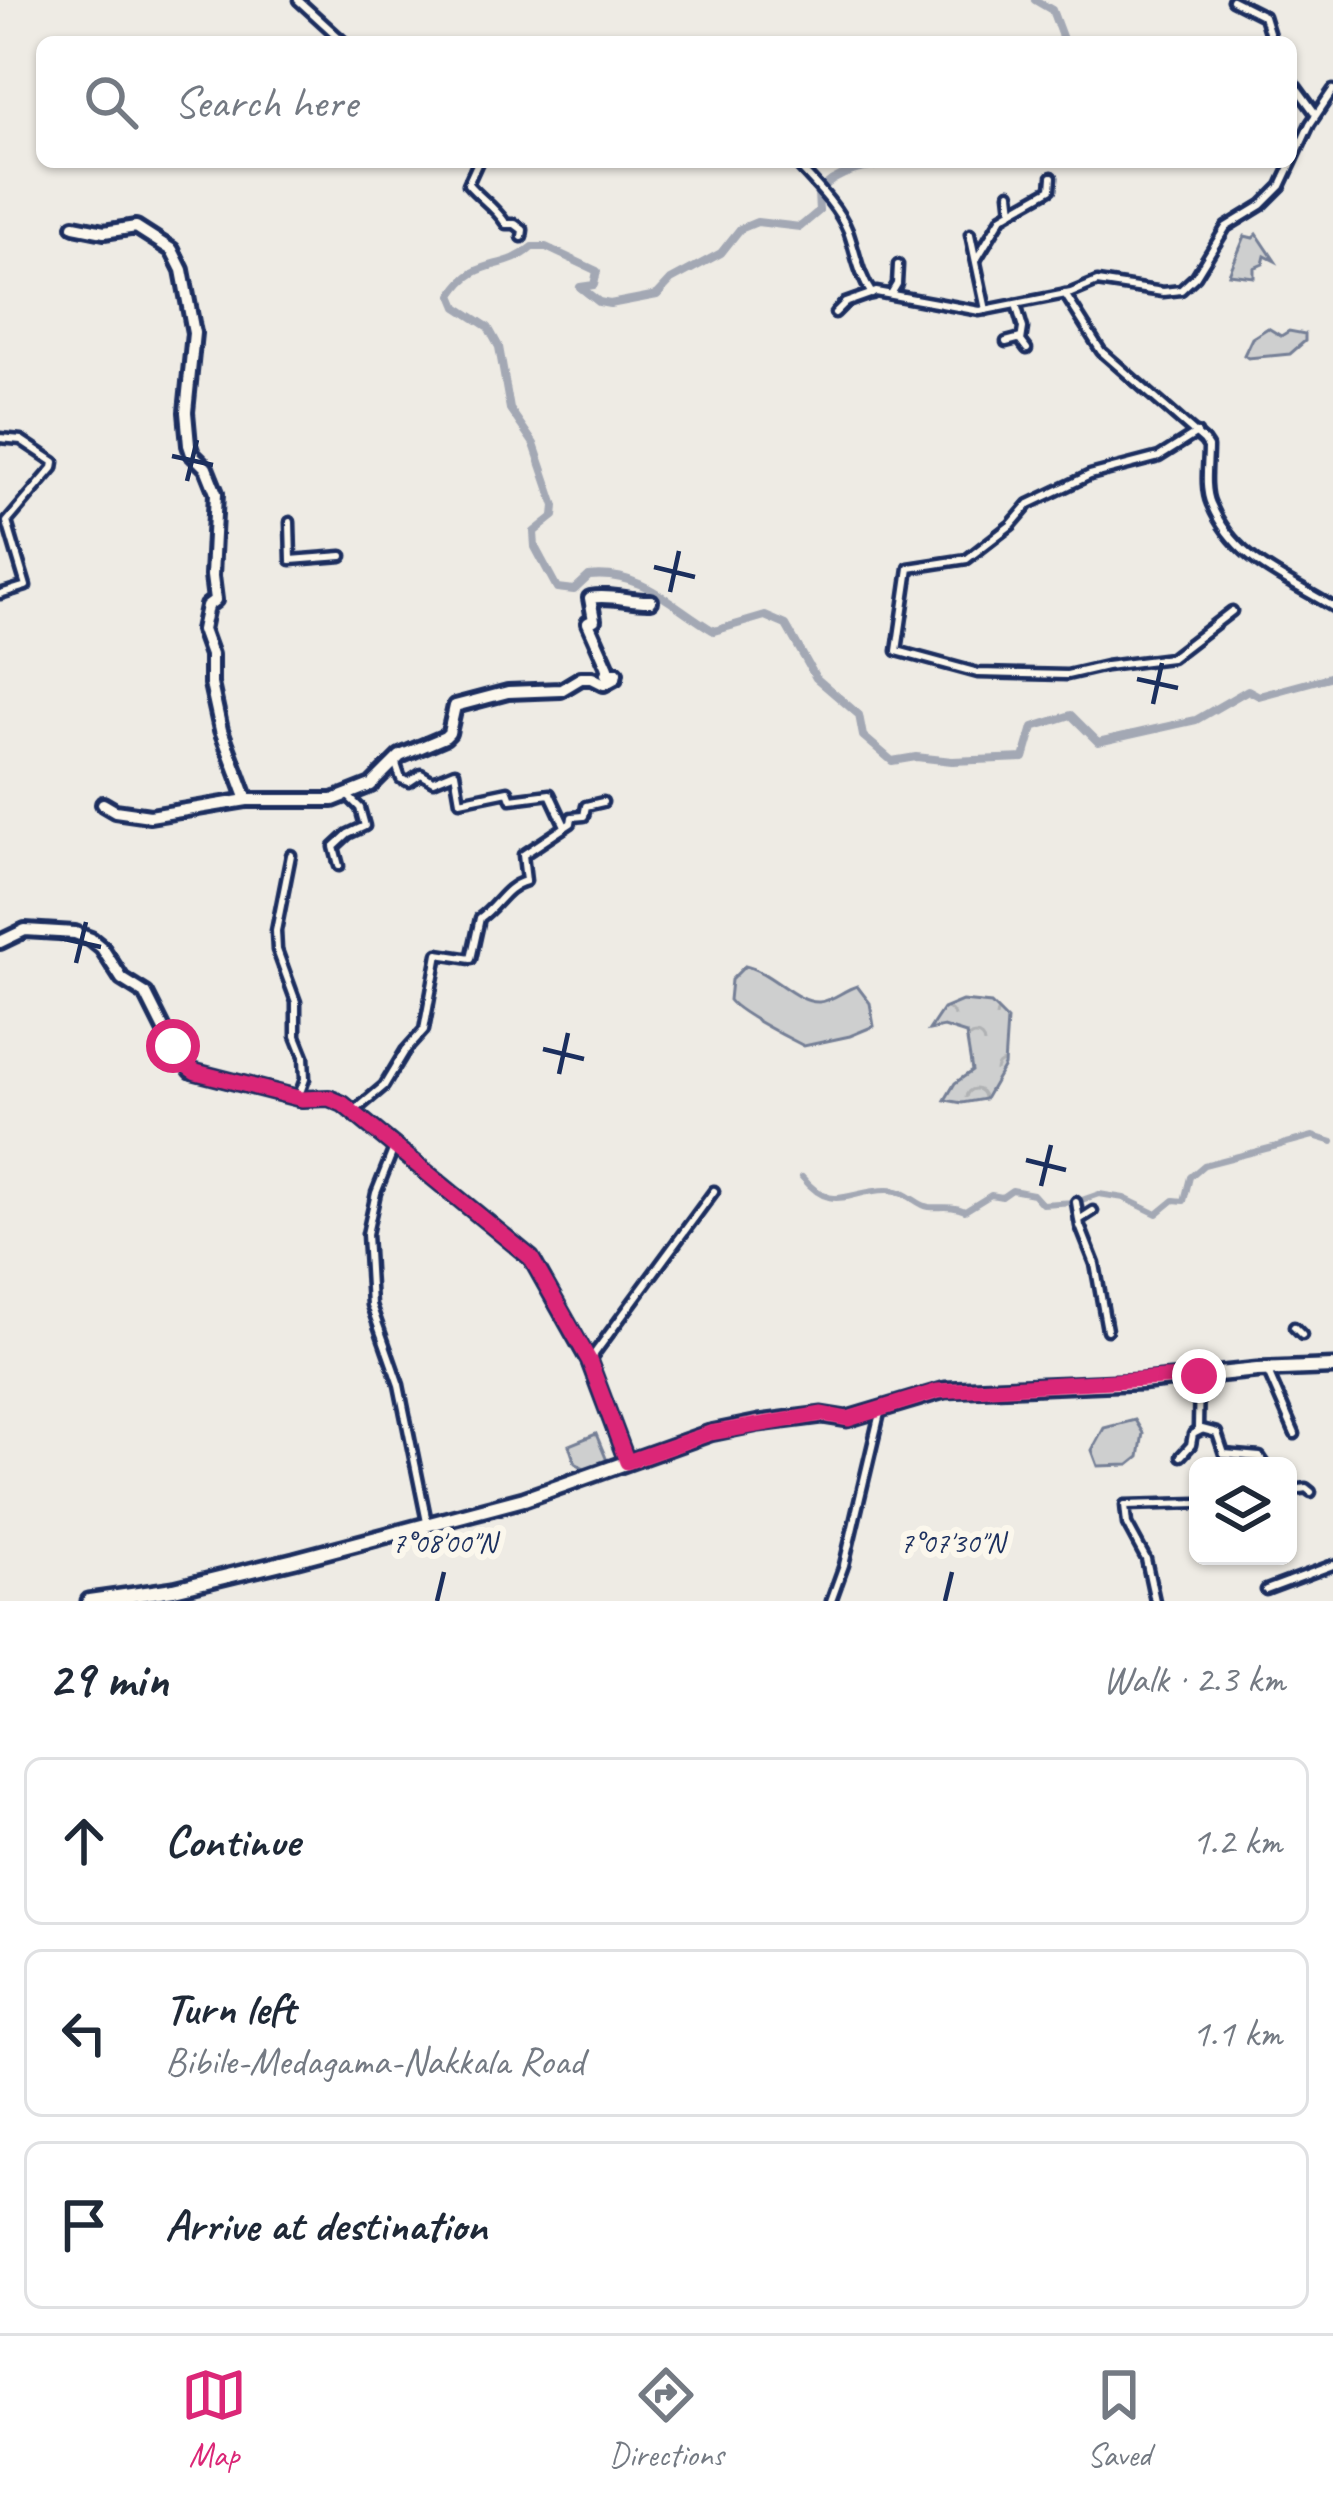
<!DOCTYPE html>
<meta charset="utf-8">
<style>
:root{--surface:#fff;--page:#f6f6f7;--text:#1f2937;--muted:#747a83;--line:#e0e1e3;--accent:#db2777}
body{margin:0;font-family:Caveat,sans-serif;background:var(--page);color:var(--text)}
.controls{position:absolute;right:36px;bottom:36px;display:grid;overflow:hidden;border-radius:18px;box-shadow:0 3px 9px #0004}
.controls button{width:108px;height:108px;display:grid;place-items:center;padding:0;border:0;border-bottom:3px solid var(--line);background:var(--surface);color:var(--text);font:60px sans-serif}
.stop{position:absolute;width:36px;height:36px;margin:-27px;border:9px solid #db2777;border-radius:50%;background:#fff}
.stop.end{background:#db2777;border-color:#fff;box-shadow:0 3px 12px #0008}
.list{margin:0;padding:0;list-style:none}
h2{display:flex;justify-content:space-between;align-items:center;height:156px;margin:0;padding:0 48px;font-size:51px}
h2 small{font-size:39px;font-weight:400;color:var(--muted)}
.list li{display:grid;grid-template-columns:78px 1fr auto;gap:36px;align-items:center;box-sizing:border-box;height:168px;margin:0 24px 24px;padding:0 24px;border:3px solid var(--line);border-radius:18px}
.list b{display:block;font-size:45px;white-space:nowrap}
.list p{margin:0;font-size:39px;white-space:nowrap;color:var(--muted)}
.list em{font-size:39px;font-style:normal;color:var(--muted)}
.icon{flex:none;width:66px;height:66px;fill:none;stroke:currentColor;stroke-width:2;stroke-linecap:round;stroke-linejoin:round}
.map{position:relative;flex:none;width:1333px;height:1601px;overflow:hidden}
.search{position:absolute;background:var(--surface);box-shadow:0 3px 9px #0004;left:36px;right:36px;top:36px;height:132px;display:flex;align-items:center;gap:30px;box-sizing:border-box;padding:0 42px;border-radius:18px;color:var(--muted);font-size:45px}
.sheet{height:732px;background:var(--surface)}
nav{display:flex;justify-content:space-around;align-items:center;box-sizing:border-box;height:168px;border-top:3px solid var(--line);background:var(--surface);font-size:33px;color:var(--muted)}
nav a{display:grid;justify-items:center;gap:6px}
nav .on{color:var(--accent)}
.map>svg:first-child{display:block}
.grass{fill:#cecfcf;stroke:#747f96;stroke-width:3}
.forest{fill:url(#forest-crowns);stroke:#747f96;stroke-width:3}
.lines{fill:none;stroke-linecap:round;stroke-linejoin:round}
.canal{stroke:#a3a8b4;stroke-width:6}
.river{stroke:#a3a8b4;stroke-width:8}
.minor-casing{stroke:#1b2f5e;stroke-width:15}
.secondary-casing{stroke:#1b2f5e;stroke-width:20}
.primary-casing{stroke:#1b2f5e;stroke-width:21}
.minor{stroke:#fbf7ec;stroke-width:6}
.secondary{stroke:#fbf7ec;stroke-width:10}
.primary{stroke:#fbf7ec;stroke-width:12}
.route{stroke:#db2777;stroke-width:15}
.ticks{fill:none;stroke:#1b2f5e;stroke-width:4.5}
.ticks-label{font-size:30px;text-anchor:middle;fill:#1b2f5e;stroke:#fbf7ec;stroke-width:12;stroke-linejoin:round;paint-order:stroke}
</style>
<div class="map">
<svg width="1333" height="1601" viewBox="0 0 1333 1601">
<defs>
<pattern id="forest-crowns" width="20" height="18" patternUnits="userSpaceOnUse" patternTransform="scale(3)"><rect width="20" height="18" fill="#cecfcf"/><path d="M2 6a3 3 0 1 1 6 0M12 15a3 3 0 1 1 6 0" fill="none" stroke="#b0b2b4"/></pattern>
</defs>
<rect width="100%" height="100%" fill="#eeebe4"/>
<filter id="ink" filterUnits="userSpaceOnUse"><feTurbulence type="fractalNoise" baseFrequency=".00833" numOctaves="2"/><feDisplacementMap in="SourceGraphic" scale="24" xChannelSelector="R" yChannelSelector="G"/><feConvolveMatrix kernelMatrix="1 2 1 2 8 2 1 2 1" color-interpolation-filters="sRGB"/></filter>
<g filter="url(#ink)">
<g class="grass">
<polygon points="1257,234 1275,261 1265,256 1263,264 1254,268 1254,277 1229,274 1245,236 1253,238"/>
<polygon points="1268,328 1281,336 1289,331 1305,334 1305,341 1290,354 1248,358 1244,355 1252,338"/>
<path d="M745,966C772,972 795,1003 819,1002C833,1001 843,990 857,986L870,1003L874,1026L850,1036L804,1046C787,1037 738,1013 729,1000L731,980Z"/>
<polygon points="1135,1420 1143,1433 1139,1457 1129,1465 1098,1466 1092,1450 1104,1428"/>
<polygon points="596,1434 608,1463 590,1471 575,1463 569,1445"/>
</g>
<polygon class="forest" points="962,1001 991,1004 1007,1020 1004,1066 985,1099 962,1103 945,1100 955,1083 972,1071 966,1034 944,1027 929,1030 943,1009"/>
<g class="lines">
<g class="canal">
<polyline points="1283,1144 1313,1136 1333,1142"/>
<path d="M802,1177C833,1215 848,1190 887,1190C909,1190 915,1205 929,1207C942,1208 952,1205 965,1211L991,1195L1002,1197L1012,1190L1033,1194L1042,1204L1076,1202L1099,1194L1124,1198L1157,1214L1174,1200L1184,1201L1190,1177L1204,1165L1281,1145"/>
</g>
<g class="river">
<polyline points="1035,0 1052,10 1064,42"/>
<path d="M908,162C876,166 839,167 818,193L819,211L800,227L757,222L740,229L721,253L671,280L657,295L610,304L599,302L580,287L594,285L597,271L546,247H532C503,273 477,255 452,295L457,307L488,327L499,347L510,409L534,444L555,506L554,516L534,532L535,547L557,588L574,590L589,576C641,570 673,607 714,631L765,616L786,625L816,678L859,715L863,736L892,761L916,757L952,761L1024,758L1033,727L1071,715L1098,742L1196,720L1248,690L1259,696L1333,676"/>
</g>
<g class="minor-casing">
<g id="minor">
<polyline points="298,0 344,42"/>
<polyline points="1232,0 1264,16 1272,42"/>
<polyline points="1291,80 1315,113"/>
<path d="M478,162L468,184C481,199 495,207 506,224H515L523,230L522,237"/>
<path d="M795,162C813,182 838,206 848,231C856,253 858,274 872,294"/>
<polyline points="1012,211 1051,189 1052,177"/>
<polyline points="970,234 986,310"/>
<polyline points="976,260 1002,217 1012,211 1010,193"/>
<polyline points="891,294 897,284 898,265"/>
<path d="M1065,294L1101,351L1204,441L1208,447C1208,464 1204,489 1211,504C1235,562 1287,578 1333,607"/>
<polyline points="1016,304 1023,328 1021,341 1027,349"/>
<polyline points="835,313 845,303 876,292 980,311 1071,293 1097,282 1163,292 1181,290 1196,276 1226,227 1262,205 1281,186 1310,124 1333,90"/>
<polyline points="1006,342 1021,338"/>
<polyline points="1197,433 1159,457 1090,475 1029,504 1011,525 967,559 909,568 897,651 978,673 1067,675 1106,666 1171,658 1232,611"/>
<polyline points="0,438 21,440 54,462 53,468 7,522 26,586 0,594"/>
<polyline points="290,522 291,560 342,556"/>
<polyline points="395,761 401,779 409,782 421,774 433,781 455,772 460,801 508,791 511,799 550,794 565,826"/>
<polyline points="291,855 276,931 277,950 296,1002 296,1036 304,1056 305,1079 298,1098"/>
<polyline points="339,866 334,847 348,834 365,826 360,808 348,796"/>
<path d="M352,1113L384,1086L405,1051L424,1030L438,954L471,959L480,918C498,906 504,887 526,881L523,855L571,823L572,817L584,816L586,806L603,802"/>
<polyline points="394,1148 376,1193 367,1234 371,1305 399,1385 427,1522"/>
<polyline points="1076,1202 1080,1226 1095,1264 1107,1330"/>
<polyline points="1079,1220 1093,1211"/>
<polyline points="1294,1327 1302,1335"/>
<polyline points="589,1361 714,1191"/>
<polyline points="1268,1372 1295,1434"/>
<polyline points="1199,1376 1198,1428 1217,1433 1224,1454 1260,1457 1266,1466"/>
<polyline points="1181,1456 1191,1445 1193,1434 1201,1430"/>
<polyline points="1288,1491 1306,1488 1311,1492"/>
<polyline points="1266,1590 1333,1565"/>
<polyline points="831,1601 844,1565 880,1413"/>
<polyline points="1155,1601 1146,1559 1127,1524 1125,1505 1198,1503"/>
</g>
</g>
<g class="secondary-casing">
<g id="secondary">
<polyline points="74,226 104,232 136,227 172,250 182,270 194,333 186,412 189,445 192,454 206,468 216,493 212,576 215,600 207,606 202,630 211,655 211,684 221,730 247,800"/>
<path d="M103,804L115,811L150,816L247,800H333L371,785L400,756L445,737L449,733L455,706L508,692L561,690L581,678H592L604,684L615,678L616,673L606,674L608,668L588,623L594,620L590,598C611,594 630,602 651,601"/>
<polyline points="0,942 25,930 75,933 91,939 102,948 122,979 146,994 166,1034 192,1071 302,1099 329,1098 343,1104 531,1258 589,1361 627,1462"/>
</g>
</g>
<g class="primary-casing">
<polyline id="primary" points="89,1601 174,1589 294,1560 524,1499 710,1433 759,1423 822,1415 847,1419 945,1390 1141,1382 1257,1370 1333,1367"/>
</g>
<use href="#minor" class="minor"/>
<use href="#secondary" class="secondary"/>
<use href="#primary" class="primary"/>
</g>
</g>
<g class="lines" filter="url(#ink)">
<polyline class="route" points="173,1046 187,1066 196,1072 302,1099 329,1098 343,1104 531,1258 589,1360 627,1462 710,1433 822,1414 848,1419 938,1391 1199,1376"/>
</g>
<path class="ticks" d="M172,456L213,465M187,481L197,440M654,567L695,577M670,592L679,551M1137,679L1178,688M1153,704L1162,663M60,938L101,947M76,963L86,922M543,1049L584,1059M559,1074L568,1033M1026,1160L1066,1170M1041,1186L1051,1145M437,1601L444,1572M945,1601L952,1572"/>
<g class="ticks-label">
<text x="444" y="1552">7°08'00"N</text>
<text x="952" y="1552">7°07'30"N</text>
</g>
</svg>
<div class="controls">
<button><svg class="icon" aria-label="layers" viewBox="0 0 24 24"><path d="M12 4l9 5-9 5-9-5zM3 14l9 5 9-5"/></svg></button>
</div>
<div class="stop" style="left:173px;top:1046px"></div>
<div class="stop end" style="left:1199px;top:1376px"></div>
<div class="search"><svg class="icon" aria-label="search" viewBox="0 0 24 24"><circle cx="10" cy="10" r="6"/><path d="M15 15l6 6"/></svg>Search here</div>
</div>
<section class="sheet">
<h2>29 min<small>Walk · 2.3 km</small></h2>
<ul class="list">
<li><svg class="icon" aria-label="ahead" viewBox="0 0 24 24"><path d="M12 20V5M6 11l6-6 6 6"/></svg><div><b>Continue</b></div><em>1.2 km</em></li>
<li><svg class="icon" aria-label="left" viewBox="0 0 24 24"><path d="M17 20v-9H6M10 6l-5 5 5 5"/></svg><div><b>Turn left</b><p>Bibile-Medagama-Nakkala Road</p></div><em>1.1 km</em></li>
<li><svg class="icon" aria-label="arrive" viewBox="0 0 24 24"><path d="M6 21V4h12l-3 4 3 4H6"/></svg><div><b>Arrive at destination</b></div></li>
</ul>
</section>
<nav>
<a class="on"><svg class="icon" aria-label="map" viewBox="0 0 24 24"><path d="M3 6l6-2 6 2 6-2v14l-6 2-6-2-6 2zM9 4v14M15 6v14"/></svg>Map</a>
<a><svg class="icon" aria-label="directions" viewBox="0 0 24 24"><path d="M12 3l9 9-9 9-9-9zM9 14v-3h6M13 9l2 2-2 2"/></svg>Directions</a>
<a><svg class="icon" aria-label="saved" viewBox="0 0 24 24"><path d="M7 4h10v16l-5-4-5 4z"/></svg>Saved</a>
</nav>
